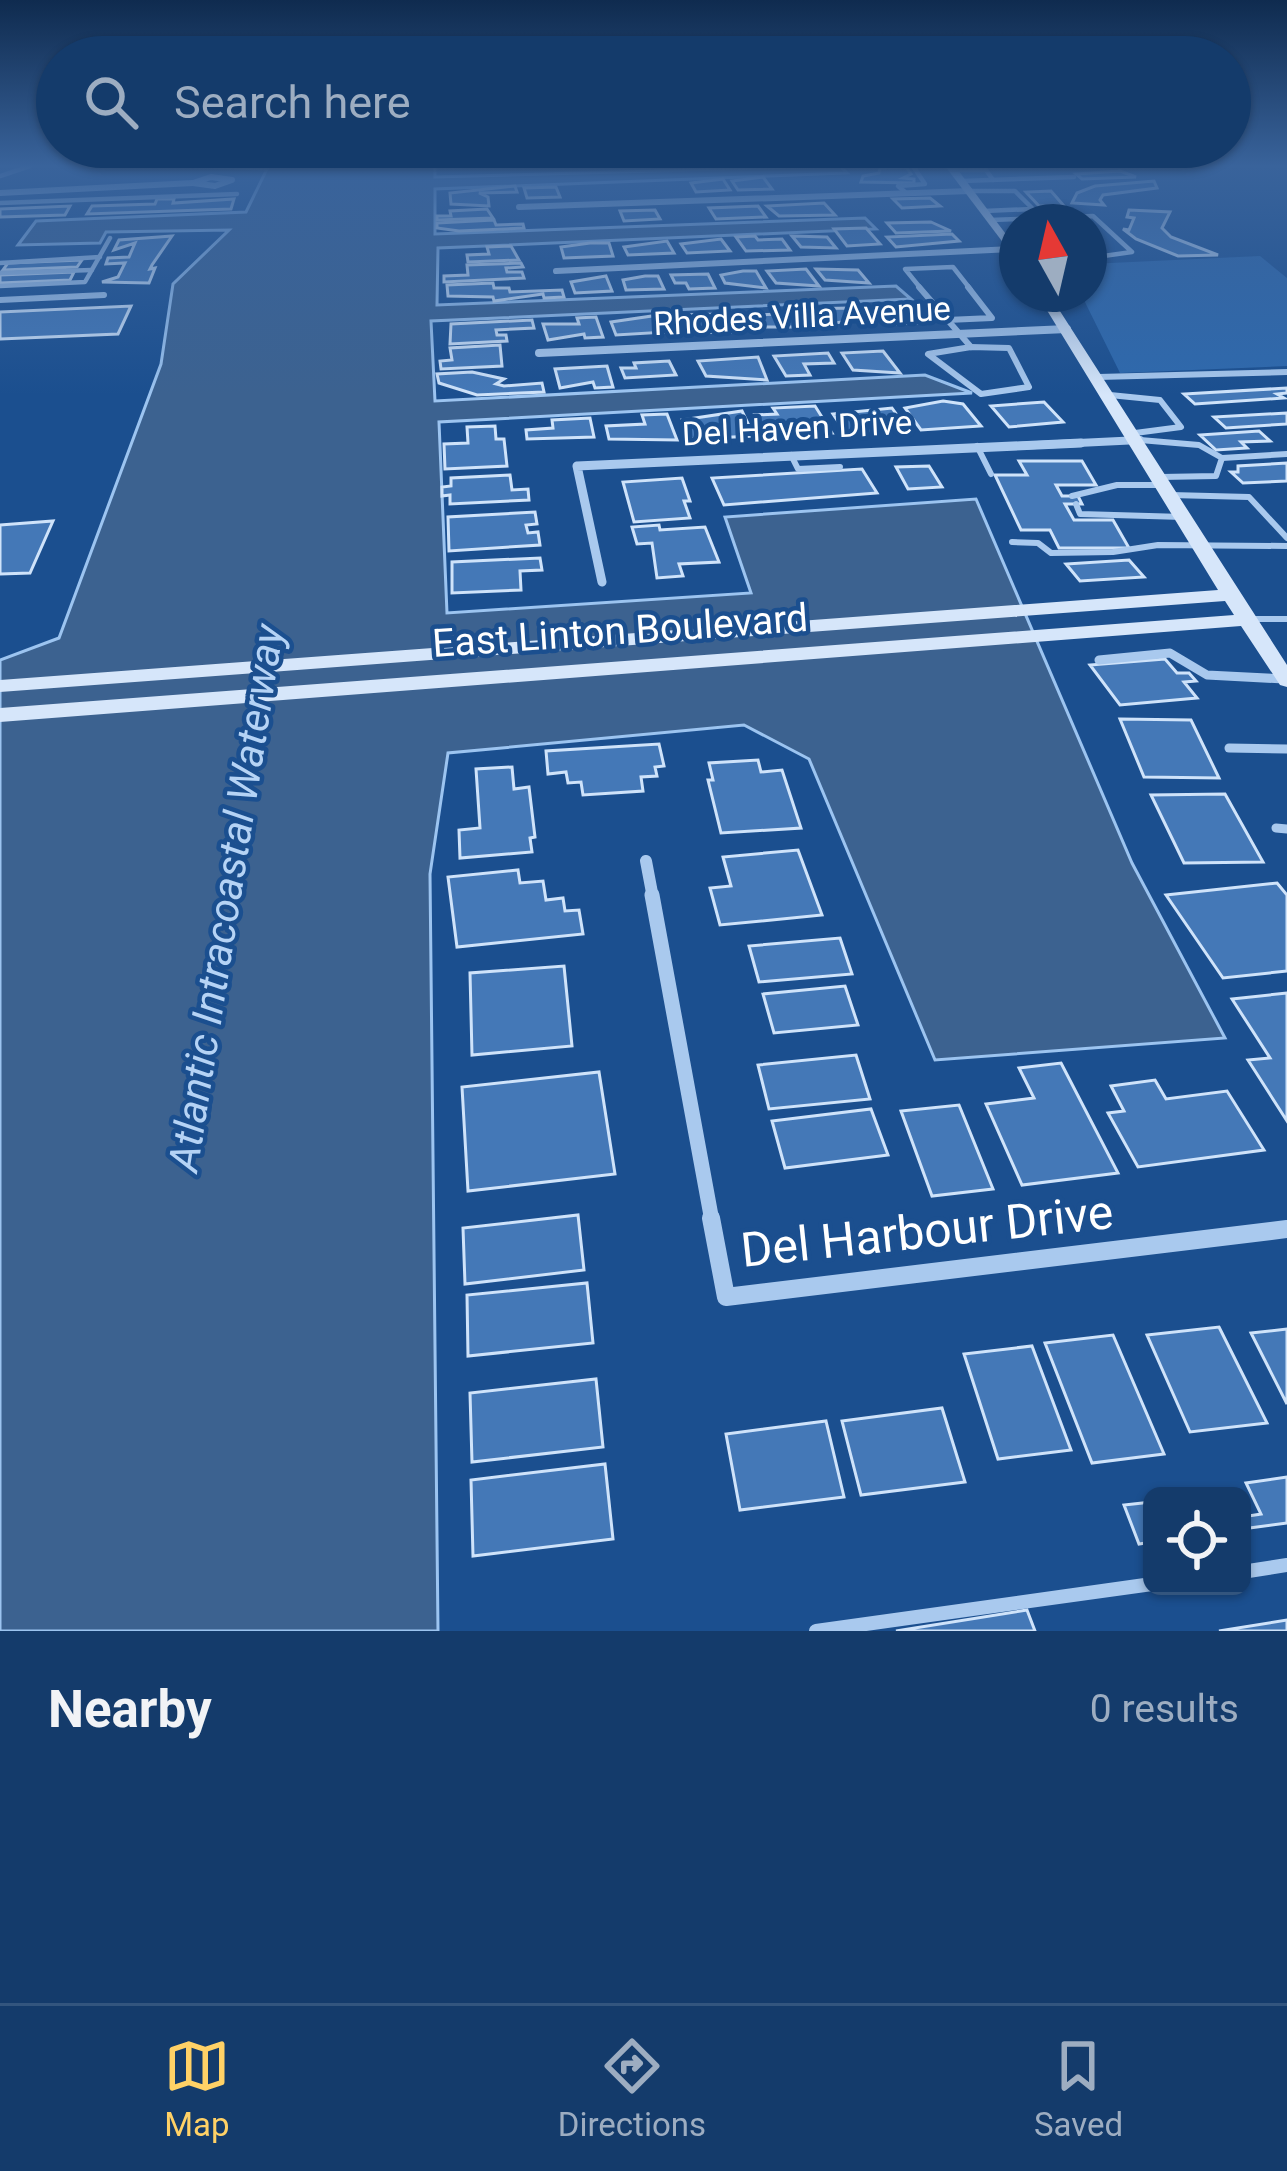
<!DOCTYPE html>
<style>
:root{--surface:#143b6b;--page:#1d4271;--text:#f1f3f6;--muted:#9dadc1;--line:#33557e;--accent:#ffd166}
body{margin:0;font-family:Roboto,sans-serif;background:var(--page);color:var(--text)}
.controls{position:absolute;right:36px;bottom:36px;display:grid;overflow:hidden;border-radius:18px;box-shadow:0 3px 9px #0004}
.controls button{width:108px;height:108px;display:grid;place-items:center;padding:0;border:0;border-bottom:3px solid var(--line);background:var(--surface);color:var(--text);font:60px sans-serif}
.compass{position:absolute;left:999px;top:204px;width:108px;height:108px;border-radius:50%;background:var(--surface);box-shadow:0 3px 9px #0004;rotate:352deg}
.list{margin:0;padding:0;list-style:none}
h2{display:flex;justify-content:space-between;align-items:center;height:156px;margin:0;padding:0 48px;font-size:51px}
h2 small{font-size:39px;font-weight:400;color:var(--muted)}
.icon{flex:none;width:66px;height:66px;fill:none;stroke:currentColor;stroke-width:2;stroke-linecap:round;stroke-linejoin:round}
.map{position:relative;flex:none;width:1287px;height:1631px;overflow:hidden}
.search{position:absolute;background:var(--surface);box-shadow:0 3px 9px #0004;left:36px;right:36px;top:36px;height:132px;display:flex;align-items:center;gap:30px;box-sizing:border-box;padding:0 42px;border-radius:66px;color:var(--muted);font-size:45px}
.sheet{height:372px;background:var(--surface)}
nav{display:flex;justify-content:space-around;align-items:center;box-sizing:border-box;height:168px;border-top:3px solid var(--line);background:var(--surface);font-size:33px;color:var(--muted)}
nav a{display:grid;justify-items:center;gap:6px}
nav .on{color:var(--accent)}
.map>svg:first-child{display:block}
.green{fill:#2e69ad}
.water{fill:#3c6290;stroke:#9cc4f0;stroke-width:3}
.building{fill:#4478b7;stroke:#cfe3fa;stroke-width:3}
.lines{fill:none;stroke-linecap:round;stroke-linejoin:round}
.service-far3{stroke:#a9c9ee;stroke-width:4.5}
.service-far2{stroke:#a9c9ee;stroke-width:6}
.service-far1{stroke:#a9c9ee;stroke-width:9}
.service{stroke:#a9c9ee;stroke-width:14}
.minor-far5{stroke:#a9c9ee;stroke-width:6}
.minor-far4{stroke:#a9c9ee;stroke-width:8}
.minor-far3{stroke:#a9c9ee;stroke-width:9}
.minor-far2{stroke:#a9c9ee;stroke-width:12}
.minor-far1{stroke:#a9c9ee;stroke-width:15}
.minor{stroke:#a9c9ee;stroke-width:18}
.secondary{fill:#d6e6fa;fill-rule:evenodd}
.labels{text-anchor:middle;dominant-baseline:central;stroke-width:9;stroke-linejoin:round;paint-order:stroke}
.far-street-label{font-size:33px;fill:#fff;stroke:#1b4f8f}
.street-label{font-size:39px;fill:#fff;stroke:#1b4f8f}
.water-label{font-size:42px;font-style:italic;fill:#b5d3f5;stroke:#1b4f8f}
.near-street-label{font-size:48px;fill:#fff;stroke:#1b4f8f}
</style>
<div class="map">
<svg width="1287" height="1631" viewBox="0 0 1287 1631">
<rect width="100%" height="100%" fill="#1b4f8f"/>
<polygon class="green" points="1260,256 1287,278 1287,366 1120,373 1081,294 1089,294 1089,264"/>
<polygon class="water" points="173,166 435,166 435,177 840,166 847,173 435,189 435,234 865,218 876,229 438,248 437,305 896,286 911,299 431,321 435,401 925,375 972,393 439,422 447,613 751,593 725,517 976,499 1132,863 1225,1038 935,1060 809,759 744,725 448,753 430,874 438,1631 0,1631 0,660 59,638 161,364 173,284 229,230 106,232 100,243 18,245 36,221 246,212 267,169"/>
<g class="building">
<polygon points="906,167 911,174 903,178 914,179 914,183 861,182 863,176 879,173 880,168"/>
<polygon points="1120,171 1136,177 1082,179 1076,174"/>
<polygon points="763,177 772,189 738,190 732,181"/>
<polygon points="723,179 730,190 696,192 691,183"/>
<polygon points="1154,181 1157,188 1103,195 1100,200 1104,205 1072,203 1077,193 1095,186"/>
<polygon points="515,186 517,192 479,193 488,197 489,206 451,204 450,193"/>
<polygon points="556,187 560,197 527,198 524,188"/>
<polygon points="1051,191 1064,206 1039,206 1026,192"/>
<polygon points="930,198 940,206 902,208 893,199"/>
<polygon points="157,199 174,199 173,203 234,199 231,209 87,214 92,206 155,204"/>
<polygon points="824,203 835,215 779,216 767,206"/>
<polygon points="70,206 65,215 0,217 0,209"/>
<polygon points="758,206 766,217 716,219 709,208"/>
<polygon points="487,209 493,218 437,220 437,216 451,216 450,211"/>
<polygon points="655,210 660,219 624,221 620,211"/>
<polygon points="1129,210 1170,212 1162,228 1171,237 1218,255 1178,256 1136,239 1123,229 1129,230 1134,218 1127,217"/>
<polygon points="494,220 496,225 523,224 524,228 459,231 437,228 437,223"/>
<polygon points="931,222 951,231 896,233 887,223"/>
<polygon points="866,228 880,244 847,246 834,229"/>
<polygon points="952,234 959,241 896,247 887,237"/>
<polygon points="172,236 152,265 150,269 155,268 149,283 102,282 118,277 125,263 106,264 108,258 129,257 135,243 114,250 119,240"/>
<polygon points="755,236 758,240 782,239 790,250 746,251 736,237"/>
<polygon points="792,236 827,237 836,248 801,247"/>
<polygon points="721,239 730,251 687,253 681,244"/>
<polygon points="667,241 674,253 628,255 624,247"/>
<polygon points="590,243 609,243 613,256 564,258 561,247"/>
<polygon points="511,246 519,260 468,262 467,255 489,254 487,247"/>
<polygon points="82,260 77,267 3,270 8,263"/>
<polygon points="521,263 523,267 506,268 507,272 522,272 524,278 444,282 444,276 468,275 467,265"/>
<polygon points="806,269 819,286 776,283 767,271"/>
<polygon points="816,269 858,270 869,283 825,280"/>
<polygon points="743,271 756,271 766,288 725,283 721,275"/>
<polygon points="74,272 70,280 0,283 0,275"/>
<polygon points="708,274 715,288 689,289 686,283 675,283 671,275"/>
<polygon points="606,276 612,291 575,293 571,282"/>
<polygon points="645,276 658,276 664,289 626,290 623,280"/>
<polygon points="493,283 494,288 509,288 510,292 562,290 564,297 544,298 543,294 494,301 493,297 448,296 447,285"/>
<polygon points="900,305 916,323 897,324 885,311 867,312 863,307"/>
<polygon points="131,306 118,334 0,339 0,312"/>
<polygon points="850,308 858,320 811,326 801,309"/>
<polygon points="721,314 730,332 682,333 674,315"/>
<polygon points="779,314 791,317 798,327 745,327 739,316"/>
<polygon points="659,315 667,332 616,335 611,322"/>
<polygon points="596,317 603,337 585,338 584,334 548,340 543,324 579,324 577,318"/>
<polygon points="532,320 534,328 496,330 497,335 506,335 507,341 450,344 451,324"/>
<polygon points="500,345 502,366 441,369 440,361 452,360 450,348"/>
<polygon points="883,351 900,373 853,370 842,353"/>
<polygon points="828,353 834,363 804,364 810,375 786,376 774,356"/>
<polygon points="758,357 767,380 706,376 698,361"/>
<polygon points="669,361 676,375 625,378 621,368 636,368 634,363"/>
<polygon points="607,366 613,387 595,388 593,382 560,388 555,369"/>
<polygon points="472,372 504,379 496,384 504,386 542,383 544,392 477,395 439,383 437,374"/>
<polygon points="1287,388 1287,393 1277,394 1284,398 1195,404 1184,394"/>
<polygon points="943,401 963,404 981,426 921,430 905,408"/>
<polygon points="1044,402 1063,422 1009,427 991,406"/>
<polygon points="815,406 832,433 766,435 755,415 777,414 773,408"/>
<polygon points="892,408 907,429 845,432 833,414"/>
<polygon points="742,411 754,436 690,439 682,420"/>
<polygon points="1287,413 1287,424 1226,428 1214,417"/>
<polygon points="667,414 677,440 609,439 606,426 645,424 642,415"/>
<polygon points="590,418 594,437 527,439 526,430 553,428 552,420"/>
<polygon points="495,426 496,439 504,439 507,466 445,469 444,444 468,443 467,427"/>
<polygon points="1259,431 1270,441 1241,442 1247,448 1216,450 1200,435"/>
<polygon points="1019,461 1082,461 1096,485 1056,485 1062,496 1078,496 1082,504 1065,504 1074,520 1113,520 1129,548 1059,548 1050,530 1021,530 995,475 1027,475"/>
<polygon points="1287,463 1287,481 1243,483 1231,472 1238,472 1238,466"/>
<polygon points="929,466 942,487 908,489 896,467"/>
<polygon points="862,469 877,493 724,505 712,478"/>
<polygon points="510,475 512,490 528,489 529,500 450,504 450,495 442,496 442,487 451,486 451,478"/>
<polygon points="682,478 690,501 684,501 690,518 634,522 623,482"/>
<polygon points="535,512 537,524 526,525 528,533 538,532 540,545 449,551 448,517"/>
<polygon points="53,521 30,573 0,574 0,525"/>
<polygon points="659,525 660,530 705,527 719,562 679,564 683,576 657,578 652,543 637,544 632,527"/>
<polygon points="540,558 542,570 520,571 521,590 452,593 452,562"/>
<polygon points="1129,560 1144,577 1080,581 1066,564"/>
<polygon points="1165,659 1177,673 1189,673 1196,681 1184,682 1197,698 1120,705 1090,665"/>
<polygon points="1120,719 1191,720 1219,778 1144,777"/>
<polygon points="659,744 664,766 655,767 657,776 641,777 643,791 583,795 581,782 568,783 566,772 548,774 546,751"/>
<polygon points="758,760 761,772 782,770 801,828 721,833 708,780 713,780 709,763"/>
<polygon points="512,767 514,789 529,787 535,837 530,838 532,852 460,858 459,830 480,828 476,769"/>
<polygon points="1225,794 1263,862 1184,863 1151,795"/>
<polygon points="798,850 822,915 720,925 710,888 731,886 723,857"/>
<polygon points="518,870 520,883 543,881 546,900 563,898 565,911 579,910 583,934 457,947 448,877"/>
<polygon points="1277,883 1287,895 1287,971 1223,978 1166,895"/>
<polygon points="840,938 852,974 759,982 749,946"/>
<polygon points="564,966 572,1046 472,1055 470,973"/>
<polygon points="845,986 858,1025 774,1033 763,994"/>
<polygon points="1287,993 1287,1121 1248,1060 1270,1058 1232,999"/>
<polygon points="856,1055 870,1099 769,1109 758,1065"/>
<polygon points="1061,1063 1118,1173 1022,1185 986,1104 1034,1098 1019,1068"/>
<polygon points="599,1072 615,1174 468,1191 462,1087"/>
<polygon points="1155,1080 1166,1099 1227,1091 1264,1150 1138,1167 1108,1113 1124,1111 1111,1086"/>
<polygon points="959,1105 993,1189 932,1196 901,1111"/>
<polygon points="871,1109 888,1155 785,1168 772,1121"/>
<polygon points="578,1215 584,1270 465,1284 463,1228"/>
<polygon points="587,1283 593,1343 468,1356 467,1295"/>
<polygon points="1219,1327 1267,1423 1190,1432 1147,1335"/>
<polygon points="1287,1329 1287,1404 1251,1333"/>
<polygon points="1113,1335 1164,1454 1092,1463 1045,1343"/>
<polygon points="1032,1346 1071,1450 998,1459 964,1354"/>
<polygon points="596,1379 603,1447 472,1462 470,1393"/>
<polygon points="942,1408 965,1482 861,1495 842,1421"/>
<polygon points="826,1421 844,1497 740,1510 726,1434"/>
<polygon points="605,1464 613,1539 473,1556 471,1480"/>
<polygon points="1287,1477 1287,1523 1242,1529 1242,1517 1261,1514 1246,1483"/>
<polygon points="1152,1502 1152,1542 1139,1544 1124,1505"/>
<polygon points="1027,1610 1035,1631 896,1631"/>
<polygon points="1287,1620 1287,1631 1219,1631"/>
</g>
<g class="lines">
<g class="service-far3">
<polyline points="953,170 986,170 993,180"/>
<polyline points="0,176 30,166"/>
<polyline points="962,181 1074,177"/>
<polyline points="970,191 1015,191 1033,209 984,211"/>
<polyline points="905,192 898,186 925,184 913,166"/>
<polyline points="0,203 237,194"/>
<polyline points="990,220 1093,216 1132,252 1089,258"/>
<polyline points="0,263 100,257"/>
<polyline points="0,273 92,270"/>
<polyline points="0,286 85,282 110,238"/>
<polyline points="922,290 905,269 953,267 971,290"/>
</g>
<g class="service-far2">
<polyline points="919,287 971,347"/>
<polyline points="0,300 104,295"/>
<polyline points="947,320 992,318 968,287"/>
<polygon points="971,347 1009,348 1029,387 981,394 928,354"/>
<polyline points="1098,377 1287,372"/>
<polyline points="1110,395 1160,400 1181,427 1135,433"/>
<polyline points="1140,440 1199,445 1222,458 1216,476 1161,477"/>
<polyline points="977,446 991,474"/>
<polyline points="791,455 798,469 840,467"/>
<polyline points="1222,458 1287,454"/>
<polyline points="1171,495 1249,497 1287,538"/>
<polyline points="1072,496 1117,485 1165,485"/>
<polyline points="1076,504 1080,514 1183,517"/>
<polyline points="1012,542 1038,543 1051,553 1113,552 1158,545 1287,546"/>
<polyline points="1251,619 1287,619"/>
</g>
<g class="service-far1">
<polyline points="1099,660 1170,653 1207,675 1284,679"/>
<polyline points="1229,748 1287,749"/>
<polyline points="1276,828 1287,829"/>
</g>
<g class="service">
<polyline points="1242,1572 1287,1565"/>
<polyline points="816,1631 1152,1584"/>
</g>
<g class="minor-far5">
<polygon points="211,177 232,180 215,186 193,183"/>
<polyline points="0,193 193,183"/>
<polyline points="519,207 970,191"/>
<polyline points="556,271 1012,249"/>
</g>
<g class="minor-far4">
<polyline points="539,353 1067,329"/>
<polyline points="1016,446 1140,440"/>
</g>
<polyline class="minor-far3" points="602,582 577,466 1081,443"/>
<polyline class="minor-far2" points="646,861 653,898"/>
<polyline class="minor-far1" points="652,895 712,1221"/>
<polyline class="minor" points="711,1218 726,1297 1287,1229"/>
<g class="secondary">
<polygon points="945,166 955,166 1017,249 1017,261"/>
<polygon points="1037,294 1049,294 1287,665 1287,687 1280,685 1241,626 0,722 0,708 1234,615 1225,601 0,692 0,680 1218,590"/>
</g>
</g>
<linearGradient id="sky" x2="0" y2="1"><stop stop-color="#0f2b4f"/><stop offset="0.42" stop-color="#39639b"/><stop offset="1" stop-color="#39639b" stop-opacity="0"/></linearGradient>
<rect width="1287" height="395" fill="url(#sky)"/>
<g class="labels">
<g class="far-street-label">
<text transform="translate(802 316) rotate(-3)">Rhodes Villa Avenue</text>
<text transform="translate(797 428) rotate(-3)">Del Haven Drive</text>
</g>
<g class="street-label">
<text transform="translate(620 631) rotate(-4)">East Linton Boulevard</text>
</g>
<g class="water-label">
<text transform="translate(226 898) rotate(-81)">Atlantic Intracoastal Waterway</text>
</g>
<g class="near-street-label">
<text transform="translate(927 1231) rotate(-6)">Del Harbour Drive</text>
</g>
</g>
</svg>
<div class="controls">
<button><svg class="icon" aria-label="locate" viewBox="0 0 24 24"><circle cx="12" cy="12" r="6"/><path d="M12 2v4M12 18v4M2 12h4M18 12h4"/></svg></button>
</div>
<svg class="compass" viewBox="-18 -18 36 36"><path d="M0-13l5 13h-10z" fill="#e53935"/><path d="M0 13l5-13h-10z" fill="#9dadc1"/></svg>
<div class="search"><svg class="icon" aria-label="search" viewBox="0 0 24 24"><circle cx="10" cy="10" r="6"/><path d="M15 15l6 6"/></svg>Search here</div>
</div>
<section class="sheet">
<h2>Nearby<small>0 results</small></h2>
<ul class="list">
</ul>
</section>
<nav>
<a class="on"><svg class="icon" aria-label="map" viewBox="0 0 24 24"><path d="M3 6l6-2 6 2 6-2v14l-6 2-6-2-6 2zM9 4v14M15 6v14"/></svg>Map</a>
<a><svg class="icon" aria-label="directions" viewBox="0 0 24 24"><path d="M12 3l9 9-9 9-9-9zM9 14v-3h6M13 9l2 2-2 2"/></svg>Directions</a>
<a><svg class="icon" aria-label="saved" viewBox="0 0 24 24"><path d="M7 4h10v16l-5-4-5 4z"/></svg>Saved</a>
</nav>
